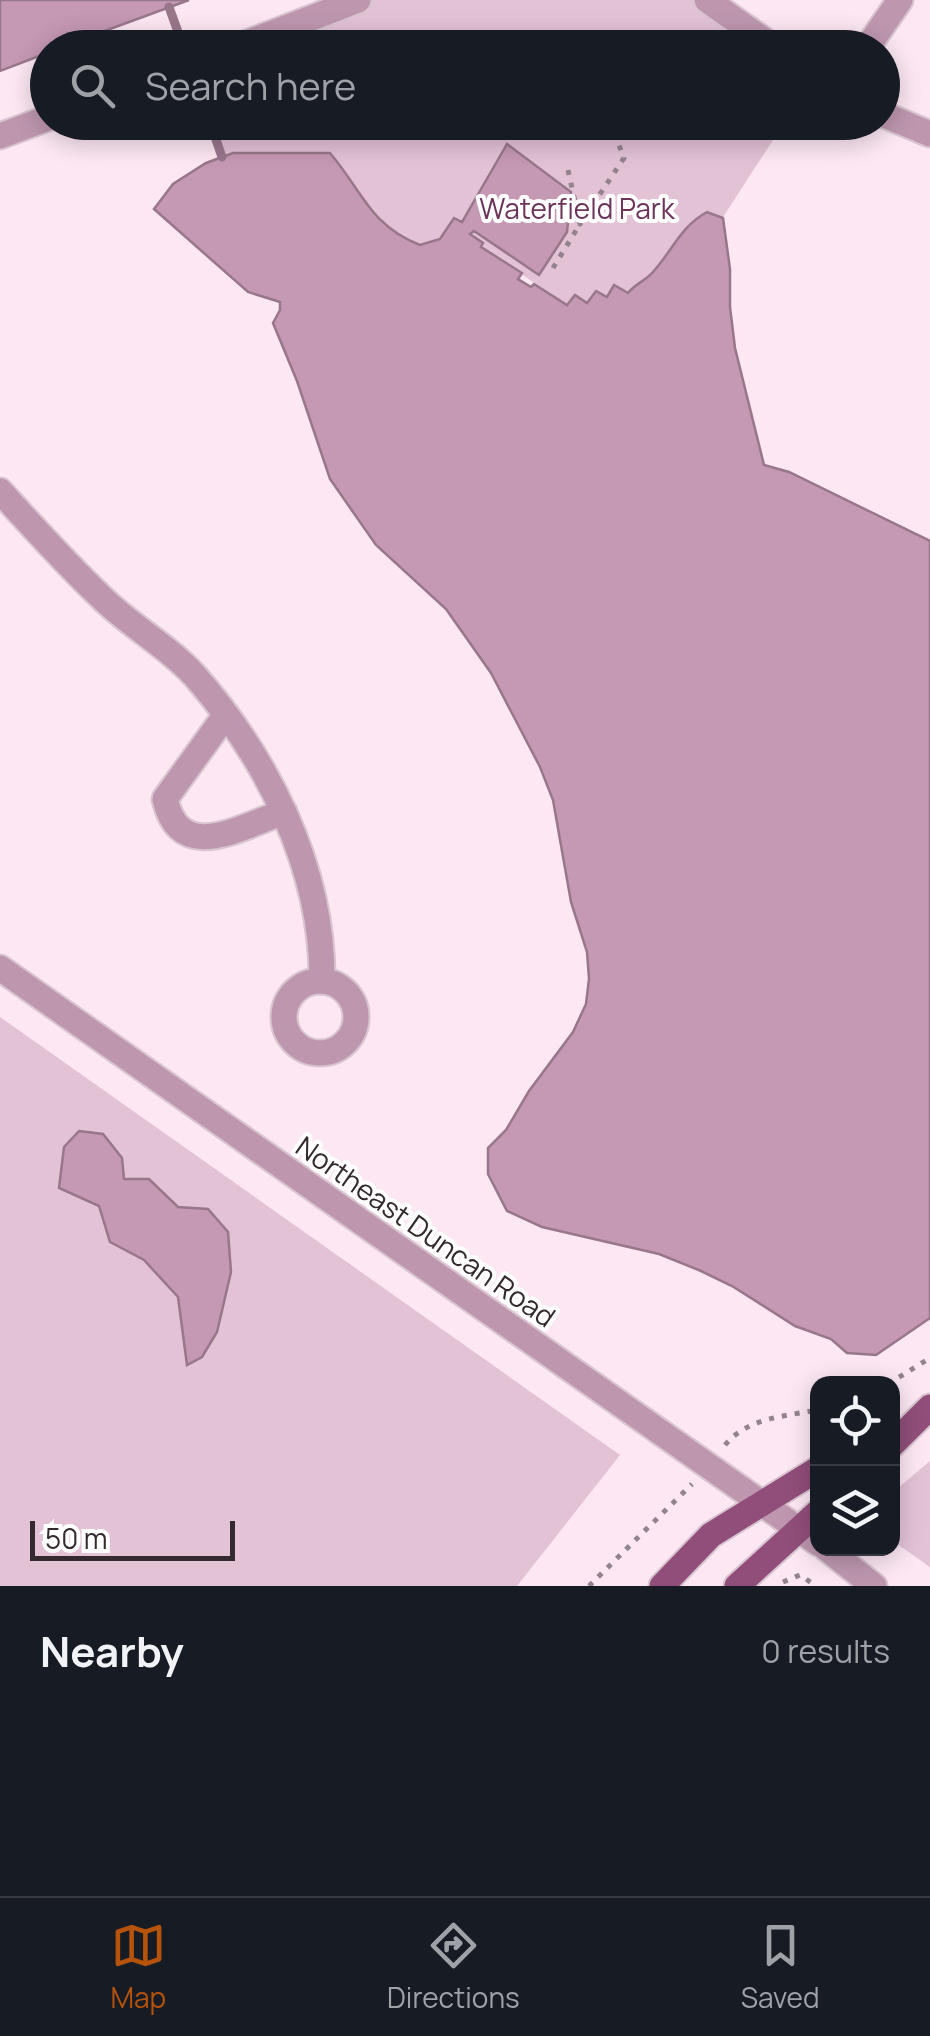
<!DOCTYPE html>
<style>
:root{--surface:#171b24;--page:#242831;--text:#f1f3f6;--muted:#9ea1a6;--line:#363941;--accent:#b45309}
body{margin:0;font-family:Manrope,sans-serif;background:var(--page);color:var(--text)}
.controls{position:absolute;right:30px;bottom:30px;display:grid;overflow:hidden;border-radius:20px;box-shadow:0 5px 25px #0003}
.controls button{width:90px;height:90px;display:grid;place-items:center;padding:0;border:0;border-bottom:2px solid var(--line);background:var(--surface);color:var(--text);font:50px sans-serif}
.scale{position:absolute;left:30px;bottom:25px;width:205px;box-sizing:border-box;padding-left:10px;border:5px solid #33292f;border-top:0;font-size:28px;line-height:35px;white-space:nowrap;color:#33292f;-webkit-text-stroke:8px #fff;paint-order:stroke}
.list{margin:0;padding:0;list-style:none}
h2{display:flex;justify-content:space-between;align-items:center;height:130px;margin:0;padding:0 40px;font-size:42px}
h2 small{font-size:32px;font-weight:400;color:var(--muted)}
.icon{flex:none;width:55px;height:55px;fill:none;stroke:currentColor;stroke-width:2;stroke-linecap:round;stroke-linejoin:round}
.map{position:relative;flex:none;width:930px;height:1586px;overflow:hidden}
.search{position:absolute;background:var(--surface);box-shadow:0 5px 25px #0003;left:30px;right:30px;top:30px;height:110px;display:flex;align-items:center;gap:25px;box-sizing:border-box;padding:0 35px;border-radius:55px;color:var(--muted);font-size:38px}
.sheet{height:310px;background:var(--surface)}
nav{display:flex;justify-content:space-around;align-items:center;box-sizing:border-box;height:140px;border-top:2px solid var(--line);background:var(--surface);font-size:28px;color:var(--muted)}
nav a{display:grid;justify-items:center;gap:5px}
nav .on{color:var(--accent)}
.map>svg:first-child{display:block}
.green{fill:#e3c2d6}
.water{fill:#c598b3;stroke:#99778b;stroke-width:2.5}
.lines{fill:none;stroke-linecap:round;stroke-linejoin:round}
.stream{stroke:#99778b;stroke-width:9}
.minor-casing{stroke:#d8c5d0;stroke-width:29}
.major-casing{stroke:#d8c5d0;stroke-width:29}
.path{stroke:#92838c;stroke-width:5;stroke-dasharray:5 8;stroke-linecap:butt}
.minor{stroke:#be97af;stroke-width:25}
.major{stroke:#914e7a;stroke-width:25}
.labels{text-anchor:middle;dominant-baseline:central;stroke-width:8;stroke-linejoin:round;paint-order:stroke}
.park-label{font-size:28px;fill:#6c3459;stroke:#fff}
.street-label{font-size:28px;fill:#33292f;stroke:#fff}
</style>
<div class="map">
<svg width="930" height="1586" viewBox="0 0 930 1586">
<rect width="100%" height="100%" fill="#fce7f3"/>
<g class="green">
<polygon points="358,0 707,0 775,48 234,48"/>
<path d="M210,123H784L723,217L707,212C681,227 672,251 652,273C645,281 635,284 628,294L567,305L480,246L482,242L453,218L440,239L420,245L391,230L346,178L329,153L222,157Z"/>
<polygon points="0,1017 620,1455 517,1586 0,1586"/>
<polygon points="930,1461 930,1567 893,1541 892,1493"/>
</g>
<g class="water">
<polygon points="0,0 189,0 61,47 48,48 47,53 0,71"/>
<path d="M507,144L571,192L567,232L539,275L474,231L470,234L483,243L481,247L522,273L518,279L531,287L534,284L567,305L575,295L587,303L596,291L607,297L614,285L628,293C635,284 645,281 653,272C672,251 681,226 707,212L723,218L730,269V307L735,348L764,465L789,472L930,541V1318L876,1355L847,1353L831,1339L795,1326L732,1286L701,1271L659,1254L542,1227L507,1211L488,1174V1148L506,1130L529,1091L573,1032L586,1004L589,979L587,952L571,902L553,800L540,767L491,673L446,609L376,545L330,479L297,381L273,323L280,310V302L248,292L154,209L173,184L206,163L233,153H330C361,189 370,226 420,245L440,239L454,218L462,222Z"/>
<polygon points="79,1131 103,1134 122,1158 124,1179 149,1179 178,1207 208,1209 228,1232 231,1272 217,1332 202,1357 187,1365 178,1297 144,1260 110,1242 99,1206 59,1188 64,1147"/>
</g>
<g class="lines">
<g class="stream">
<polyline points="169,7 182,43"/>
<polyline points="210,122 222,157"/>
</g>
<g class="minor-casing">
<g id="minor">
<polyline points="707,0 775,48"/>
<polyline points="234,48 358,0"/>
<polyline points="867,48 900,0"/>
<polyline points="882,114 930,134"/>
<polyline points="0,136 48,118"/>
<path d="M0,491C33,527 66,564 101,597C130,626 168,646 195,676C268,759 323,869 322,981"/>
<path d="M225,716L165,799C180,866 242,826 284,812"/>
<polyline points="0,968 818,1543"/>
<circle cx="320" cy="1017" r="36"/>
<polyline points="826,1548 874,1586"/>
</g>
</g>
<g class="major-casing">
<g id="major">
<polyline points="892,1445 930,1407"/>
<polyline points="662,1586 711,1535 818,1469"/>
<polyline points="737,1586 818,1512"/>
</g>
</g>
<g class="path">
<polyline points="568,170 580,224 624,158 610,122"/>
<polyline points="553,268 580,224"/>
<polyline points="888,1384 930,1358"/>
<path d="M725,1445C747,1418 785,1416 818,1410"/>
<polyline points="783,1582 800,1575 816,1586"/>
<polyline points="589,1586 692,1484"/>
</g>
<use href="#minor" class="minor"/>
<use href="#major" class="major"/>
</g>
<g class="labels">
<g class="park-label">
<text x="577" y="208">Waterfield Park</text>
</g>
<g class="street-label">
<text transform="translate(426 1231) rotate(35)">Northeast Duncan Road</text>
</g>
</g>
</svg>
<div class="controls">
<button><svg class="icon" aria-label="locate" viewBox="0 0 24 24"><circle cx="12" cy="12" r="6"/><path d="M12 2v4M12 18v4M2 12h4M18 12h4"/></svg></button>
<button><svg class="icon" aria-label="layers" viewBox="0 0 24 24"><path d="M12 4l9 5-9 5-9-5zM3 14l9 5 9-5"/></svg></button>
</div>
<div class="scale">50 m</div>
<div class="search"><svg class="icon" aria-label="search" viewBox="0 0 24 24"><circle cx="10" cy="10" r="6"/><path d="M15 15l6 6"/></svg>Search here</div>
</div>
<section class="sheet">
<h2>Nearby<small>0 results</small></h2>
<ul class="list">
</ul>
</section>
<nav>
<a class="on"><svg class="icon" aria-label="map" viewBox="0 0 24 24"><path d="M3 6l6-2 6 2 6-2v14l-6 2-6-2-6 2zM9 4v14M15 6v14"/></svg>Map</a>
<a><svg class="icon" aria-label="directions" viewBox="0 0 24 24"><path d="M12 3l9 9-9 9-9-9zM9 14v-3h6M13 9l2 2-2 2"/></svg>Directions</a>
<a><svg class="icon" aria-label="saved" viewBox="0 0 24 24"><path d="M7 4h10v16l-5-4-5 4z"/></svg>Saved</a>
</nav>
